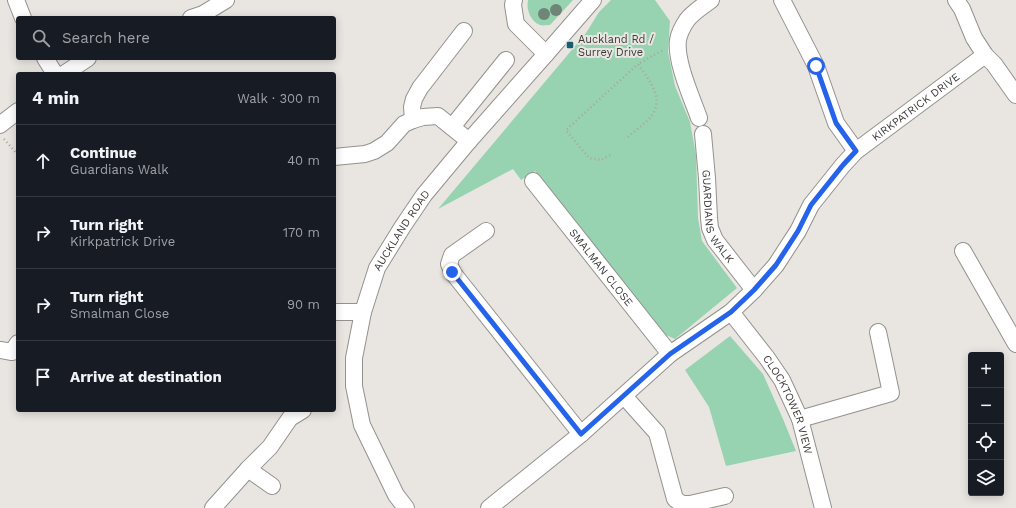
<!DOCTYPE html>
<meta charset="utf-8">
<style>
:root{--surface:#171b24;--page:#242831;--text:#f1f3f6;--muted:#9ea1a6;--line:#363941}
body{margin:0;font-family:"Work Sans",sans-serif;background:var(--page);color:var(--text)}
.controls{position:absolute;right:12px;bottom:12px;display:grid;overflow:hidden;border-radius:4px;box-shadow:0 2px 10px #0003}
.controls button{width:36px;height:36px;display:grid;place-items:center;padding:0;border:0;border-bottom:1px solid var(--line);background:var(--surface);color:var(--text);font:20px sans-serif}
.stop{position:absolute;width:12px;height:12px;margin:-9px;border:3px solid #2563eb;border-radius:50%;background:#fff}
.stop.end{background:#2563eb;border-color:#fff;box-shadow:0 1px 4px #0008}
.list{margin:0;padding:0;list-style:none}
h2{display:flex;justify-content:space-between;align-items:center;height:52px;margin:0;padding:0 16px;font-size:17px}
h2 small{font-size:13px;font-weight:400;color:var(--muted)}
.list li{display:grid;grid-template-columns:26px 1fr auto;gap:12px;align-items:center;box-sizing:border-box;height:72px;padding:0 16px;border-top:1px solid var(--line)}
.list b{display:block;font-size:15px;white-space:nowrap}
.list p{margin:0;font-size:13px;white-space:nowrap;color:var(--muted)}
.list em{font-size:13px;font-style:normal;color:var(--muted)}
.icon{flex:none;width:22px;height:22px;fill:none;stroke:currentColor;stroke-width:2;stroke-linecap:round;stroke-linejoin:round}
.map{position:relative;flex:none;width:1016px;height:508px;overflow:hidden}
.search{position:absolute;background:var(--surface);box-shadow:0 2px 10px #0003;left:16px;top:16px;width:320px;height:44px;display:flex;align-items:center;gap:10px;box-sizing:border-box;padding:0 14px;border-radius:4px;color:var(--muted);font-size:15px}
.panel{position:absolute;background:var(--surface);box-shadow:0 2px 10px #0003;left:16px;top:72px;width:320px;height:340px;border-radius:4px}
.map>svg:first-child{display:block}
.green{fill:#97d3b0}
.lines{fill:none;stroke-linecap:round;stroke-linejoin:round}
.minor-casing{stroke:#94918e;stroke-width:18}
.path{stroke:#a8a5a2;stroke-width:2.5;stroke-dasharray:1 3;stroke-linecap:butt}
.minor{stroke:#fff;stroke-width:16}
.tree{fill:#6e8578}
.route{stroke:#2563eb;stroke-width:5}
.poi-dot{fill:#15606e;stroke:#e9e6e2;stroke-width:1.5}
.labels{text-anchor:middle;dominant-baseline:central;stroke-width:4;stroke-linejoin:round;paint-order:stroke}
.poi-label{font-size:11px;fill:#3c3a39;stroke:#e9e6e2;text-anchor:start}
.street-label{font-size:11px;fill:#3c3a39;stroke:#e9e6e2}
</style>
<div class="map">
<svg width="1016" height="508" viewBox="0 0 1016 508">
<rect width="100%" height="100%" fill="#e9e6e2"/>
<g class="green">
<path d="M528,0H573L550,25C547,25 543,26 540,25C530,21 526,9 528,0Z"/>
<polygon points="611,0 655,0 670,21 668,52 675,86 690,122 696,155 698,218 702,241 737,288 675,339 666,335 535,171 521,180 513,169 438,209 586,33 599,12"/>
<polygon points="730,336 763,374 783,419 796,451 726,466 709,407 685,370"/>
</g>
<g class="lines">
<g class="minor-casing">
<g id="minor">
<polyline points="16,0 23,18"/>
<polyline points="514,0 513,5 516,24 546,54"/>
<polyline points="782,0 816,66 836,123 856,151"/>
<polyline points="956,0 962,9 974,38 985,55 994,64 1016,95"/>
<polyline points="191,18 203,14 226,0"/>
<polyline points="45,58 55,74"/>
<polyline points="64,74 88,58"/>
<path d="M699,118C692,98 675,61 678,40C679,34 683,26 687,20C693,12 703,6 711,0"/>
<polyline points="413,120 412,107 414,99 420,88 464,31"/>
<polyline points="0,125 18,111"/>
<polyline points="452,127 506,60"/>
<path id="s1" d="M703,134L707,178L709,218L710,228L715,240L754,290"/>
<polyline points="334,157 365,154 374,151 387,143 404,124 413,120 423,117 438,116 469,141"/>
<path id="s2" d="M533,181L670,354"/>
<polyline points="486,231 452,255 449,264 453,273 581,434"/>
<polyline points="963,251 1016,344"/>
<polyline points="334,312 363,312"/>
<path id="s3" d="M731,312L767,358L782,380L800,419L823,508"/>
<polyline points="0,350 12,352 18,343"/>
<polyline points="624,396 657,433 675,499 682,504 690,504 725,496"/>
<polyline points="800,419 891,393 878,332"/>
<polyline points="248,469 272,486"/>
<polyline points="213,508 248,469 270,447 290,418 303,410"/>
<path id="s4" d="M406,508L396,495L362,425L354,386V358L363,312L377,268L403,226L424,195L469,141L546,54L593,0"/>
<path id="s5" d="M489,508L581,434L670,354L731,312L754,290L776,265L798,231L811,205L843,165L856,151L985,55"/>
</g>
</g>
<g class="path">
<path d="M628,137C634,131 642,126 648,120C667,100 650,82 638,64L663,50"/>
<polyline points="4,139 18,155"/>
<polyline points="610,155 601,160 589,158 566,130 638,64"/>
</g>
<use href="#minor" class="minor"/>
</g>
<g class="tree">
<circle cx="556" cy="10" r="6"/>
<circle cx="544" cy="14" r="6"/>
</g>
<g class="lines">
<polyline class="route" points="452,272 581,434 670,354 731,312 754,290 776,265 798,231 811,205 843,165 856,151 836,123 816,66"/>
</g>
<rect class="poi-dot" x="566" y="41" width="8" height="8" rx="2"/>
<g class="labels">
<g class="poi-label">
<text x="578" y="39">Auckland Rd /<tspan x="578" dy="13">Surrey Drive</tspan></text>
</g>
<g class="street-label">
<text stroke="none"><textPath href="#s5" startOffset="591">KIRKPATRICK DRIVE</textPath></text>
<text stroke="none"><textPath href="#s1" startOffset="85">GUARDIANS WALK</textPath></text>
<text stroke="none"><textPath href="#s4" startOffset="300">AUCKLAND ROAD</textPath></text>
<text stroke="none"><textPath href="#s2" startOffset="110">SMALMAN CLOSE</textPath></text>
<text stroke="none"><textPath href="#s3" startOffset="110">CLOCKTOWER VIEW</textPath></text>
</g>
</g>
</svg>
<div class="controls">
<button>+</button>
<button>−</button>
<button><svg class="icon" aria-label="locate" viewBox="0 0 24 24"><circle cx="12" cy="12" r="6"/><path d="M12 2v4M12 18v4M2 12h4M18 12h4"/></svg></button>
<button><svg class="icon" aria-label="layers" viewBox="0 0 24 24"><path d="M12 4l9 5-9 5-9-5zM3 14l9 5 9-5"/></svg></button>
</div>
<div class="stop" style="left:816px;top:66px"></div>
<div class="stop end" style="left:452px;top:272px"></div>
<div class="search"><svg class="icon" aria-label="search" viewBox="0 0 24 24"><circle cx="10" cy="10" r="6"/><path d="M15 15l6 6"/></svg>Search here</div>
<section class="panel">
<h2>4 min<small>Walk · 300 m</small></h2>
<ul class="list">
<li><svg class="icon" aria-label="ahead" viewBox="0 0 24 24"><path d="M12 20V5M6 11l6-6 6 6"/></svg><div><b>Continue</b><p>Guardians Walk</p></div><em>40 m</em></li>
<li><svg class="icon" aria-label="right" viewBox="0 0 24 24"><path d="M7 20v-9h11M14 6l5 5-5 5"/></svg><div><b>Turn right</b><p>Kirkpatrick Drive</p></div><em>170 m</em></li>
<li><svg class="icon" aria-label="right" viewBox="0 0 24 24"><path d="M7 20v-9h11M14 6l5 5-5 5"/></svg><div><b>Turn right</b><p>Smalman Close</p></div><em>90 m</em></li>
<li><svg class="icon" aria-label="arrive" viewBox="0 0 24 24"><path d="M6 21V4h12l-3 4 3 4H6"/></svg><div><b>Arrive at destination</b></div></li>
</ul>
</section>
</div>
